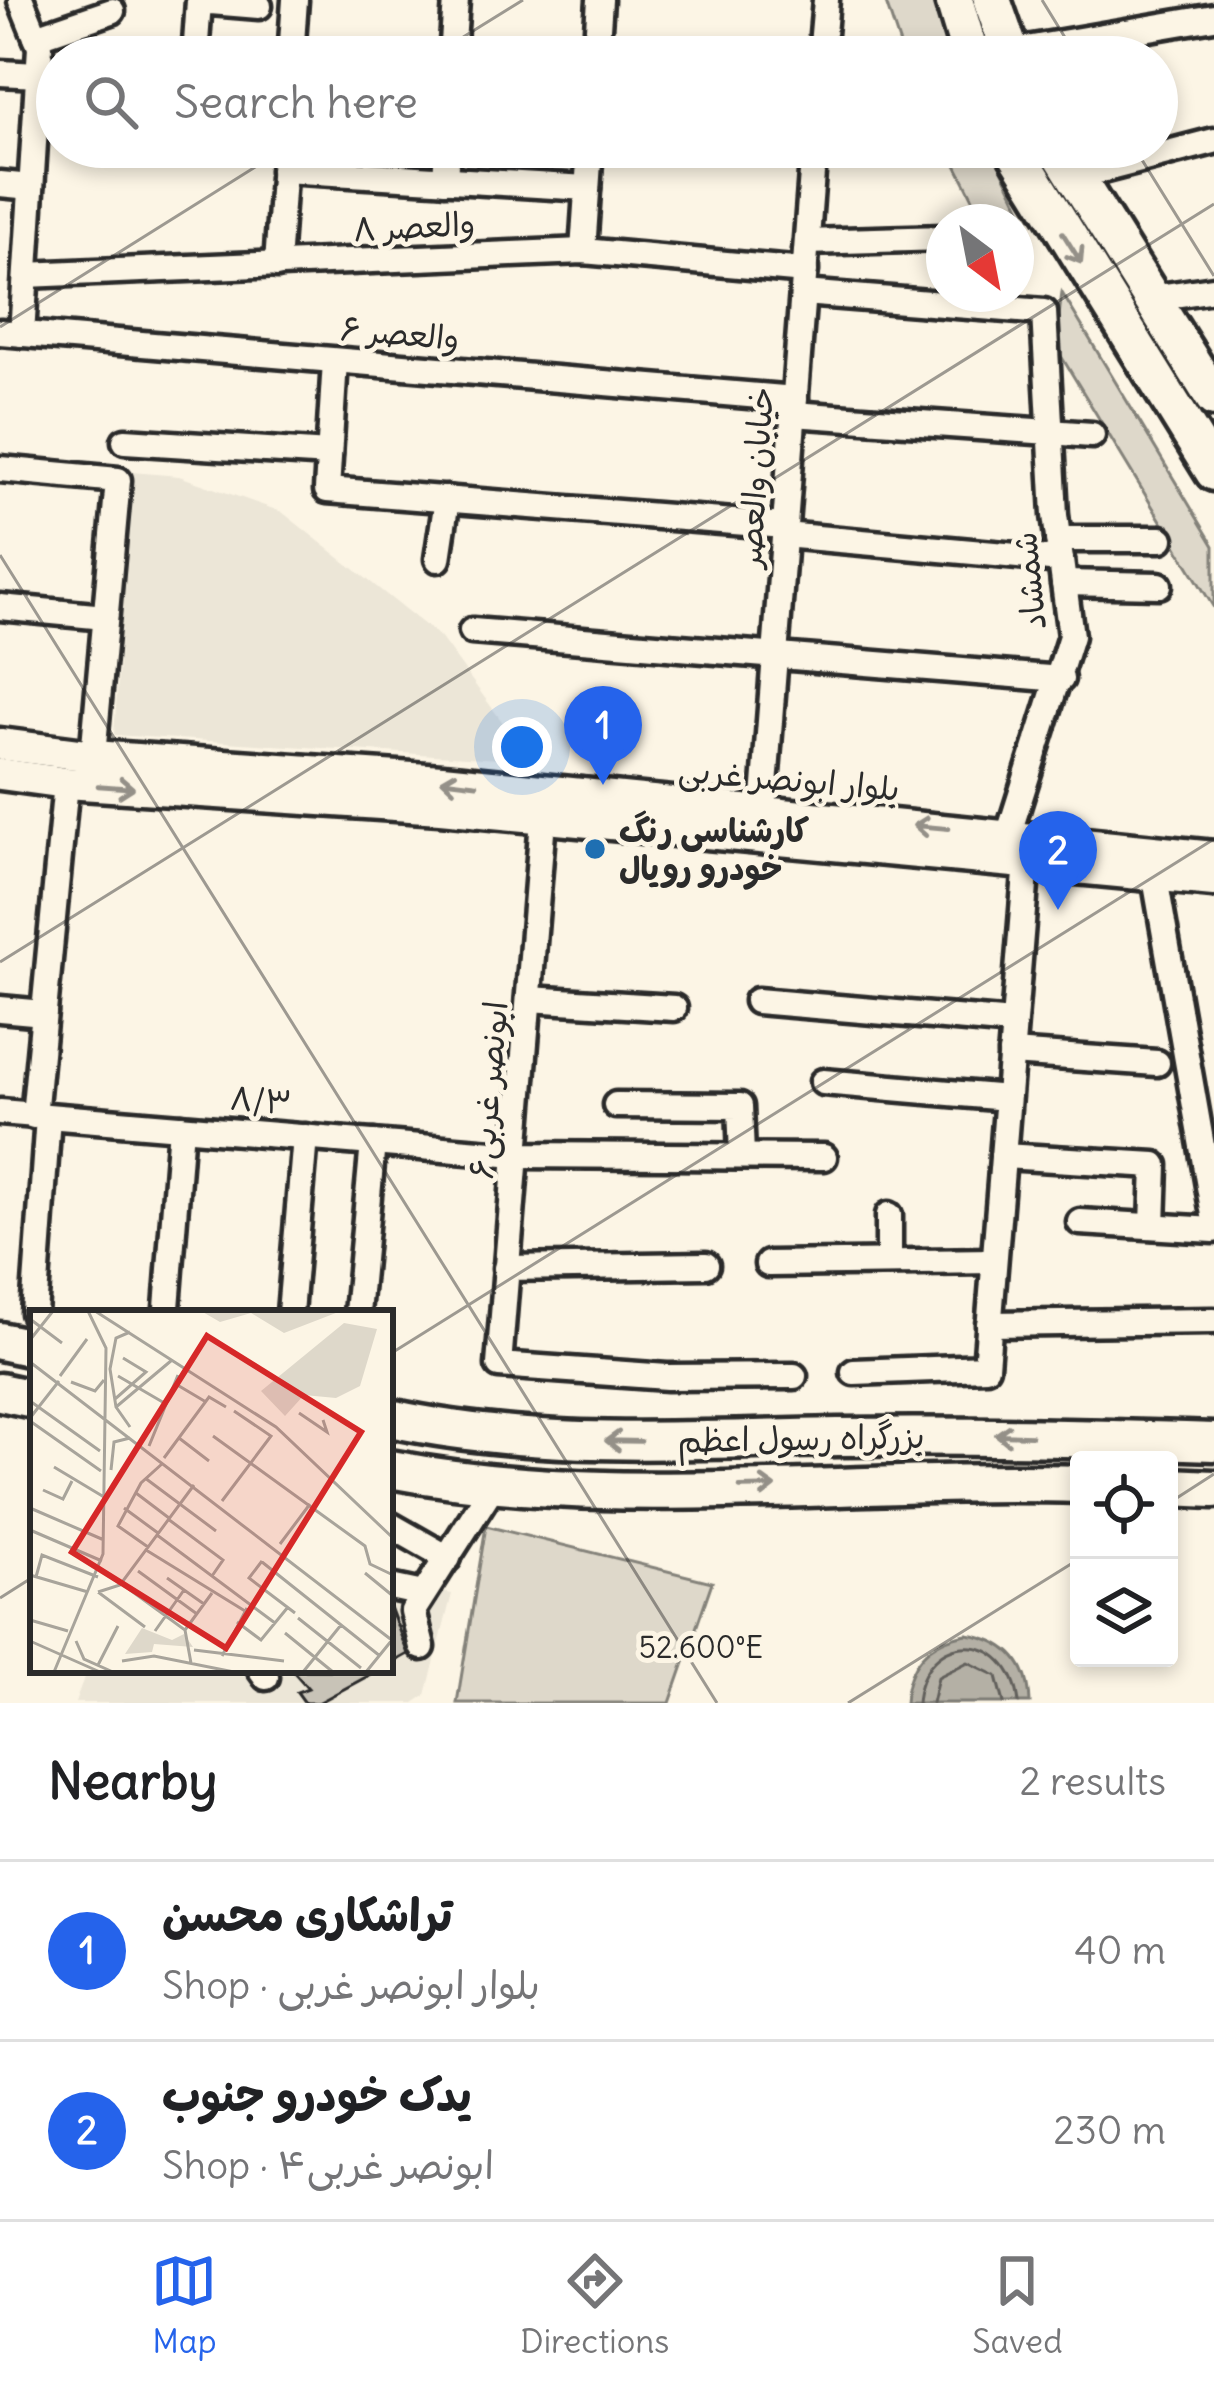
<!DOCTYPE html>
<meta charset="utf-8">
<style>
:root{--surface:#fff;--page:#f2f2f2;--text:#202124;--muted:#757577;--line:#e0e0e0;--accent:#2563eb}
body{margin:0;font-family:Delius,"Playpen Sans Arabic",sans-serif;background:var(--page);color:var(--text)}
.controls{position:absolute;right:36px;bottom:36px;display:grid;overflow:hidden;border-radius:12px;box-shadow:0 6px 18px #0003}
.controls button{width:108px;height:108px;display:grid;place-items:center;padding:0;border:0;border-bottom:3px solid var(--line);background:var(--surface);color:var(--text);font:60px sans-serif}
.compass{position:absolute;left:926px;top:204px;width:108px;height:108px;border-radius:50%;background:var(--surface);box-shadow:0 6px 18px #0003;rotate:148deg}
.you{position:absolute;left:522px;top:747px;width:42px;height:42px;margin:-30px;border:9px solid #fff;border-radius:50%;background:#1a73e8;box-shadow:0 0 0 18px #1a73e833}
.badge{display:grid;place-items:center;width:78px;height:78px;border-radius:50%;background:var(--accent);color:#fff;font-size:39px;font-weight:700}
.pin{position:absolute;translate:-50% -99px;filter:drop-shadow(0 3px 6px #0008)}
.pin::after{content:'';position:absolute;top:63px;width:42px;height:36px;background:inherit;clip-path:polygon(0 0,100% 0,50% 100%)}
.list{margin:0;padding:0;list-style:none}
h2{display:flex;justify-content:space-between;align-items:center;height:156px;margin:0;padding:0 48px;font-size:51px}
h2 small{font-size:39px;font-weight:400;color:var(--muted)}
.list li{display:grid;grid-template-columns:78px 1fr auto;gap:36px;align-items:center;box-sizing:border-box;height:180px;padding:0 48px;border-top:3px solid var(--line)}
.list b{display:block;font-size:45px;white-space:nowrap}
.list p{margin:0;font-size:39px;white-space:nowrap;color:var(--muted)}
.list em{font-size:39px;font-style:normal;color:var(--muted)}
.icon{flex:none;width:66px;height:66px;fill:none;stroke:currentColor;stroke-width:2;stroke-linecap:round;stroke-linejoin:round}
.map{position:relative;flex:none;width:1214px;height:1703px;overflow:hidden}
.search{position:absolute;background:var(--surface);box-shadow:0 6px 18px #0003;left:36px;right:36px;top:36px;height:132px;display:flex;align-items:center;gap:30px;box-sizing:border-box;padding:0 42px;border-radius:66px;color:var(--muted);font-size:45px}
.sheet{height:516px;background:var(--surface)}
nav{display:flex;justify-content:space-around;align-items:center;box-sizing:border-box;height:168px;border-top:3px solid var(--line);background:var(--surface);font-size:33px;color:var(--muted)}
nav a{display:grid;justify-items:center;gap:6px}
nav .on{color:var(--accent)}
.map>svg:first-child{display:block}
.built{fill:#ece6d7}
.green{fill:#ded8ca;stroke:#84827a;stroke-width:3}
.water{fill:#b4b0a5;stroke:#7d7b74;stroke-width:3}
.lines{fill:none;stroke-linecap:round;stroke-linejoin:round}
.shore{stroke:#62605c;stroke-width:3}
.building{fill:#c8c3b7;stroke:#2b2b2b;stroke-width:3}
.minor-casing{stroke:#2b2b2b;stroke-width:33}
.major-casing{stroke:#2b2b2b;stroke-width:39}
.highway-casing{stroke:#2b2b2b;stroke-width:45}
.minor{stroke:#fcf5e5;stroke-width:24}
.major{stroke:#fcf5e5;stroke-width:30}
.highway{stroke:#fcf5e5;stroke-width:36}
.oneway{stroke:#949088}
.ticks{fill:none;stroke:#2b2b2b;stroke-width:3;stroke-opacity:0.45}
.poi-dot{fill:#1f6fb2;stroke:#fcf5e5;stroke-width:4.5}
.labels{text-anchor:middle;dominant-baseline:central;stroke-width:10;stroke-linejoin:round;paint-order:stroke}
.street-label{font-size:33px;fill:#2b2b2b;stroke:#fcf5e5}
.poi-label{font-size:33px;font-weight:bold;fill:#2b2b2b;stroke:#fcf5e5;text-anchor:start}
.inset-road{fill:none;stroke:#a8a49b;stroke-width:3}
.view{fill:#d62828;fill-opacity:0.15;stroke:#d62828;stroke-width:6}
.inset-edge{fill:none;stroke:#2b2b2b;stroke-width:6}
.ticks-label{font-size:30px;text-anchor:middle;fill:#2b2b2b;stroke:#fcf5e5;stroke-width:10;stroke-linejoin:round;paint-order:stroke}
</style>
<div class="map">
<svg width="1214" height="1703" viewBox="0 0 1214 1703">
<rect width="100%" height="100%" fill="#fcf5e5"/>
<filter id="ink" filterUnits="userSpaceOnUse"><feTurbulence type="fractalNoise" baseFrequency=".00833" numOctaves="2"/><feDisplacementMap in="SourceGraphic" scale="24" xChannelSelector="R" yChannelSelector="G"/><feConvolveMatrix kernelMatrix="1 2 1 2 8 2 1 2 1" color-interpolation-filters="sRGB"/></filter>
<g filter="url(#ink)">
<g class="built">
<polygon points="132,472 179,476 282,512 440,637 531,761 114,735"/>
<polygon points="390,1581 452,1594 426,1695 414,1703 75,1703 87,1670 390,1670"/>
</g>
<g class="green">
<polygon points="885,0 938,0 953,57 904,57"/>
<polygon points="947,147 991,147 1027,221 1016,228 1016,222 984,220"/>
<polygon points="1062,293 1214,546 1214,608 1055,346"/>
<polygon points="486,1526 712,1582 670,1703 457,1703"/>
</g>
<path class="water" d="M967,1634C1006,1640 1029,1662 1030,1703H905C908,1663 927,1641 967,1634Z"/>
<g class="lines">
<g class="shore">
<path d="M917,1703C923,1628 1011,1628 1019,1703"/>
<polyline points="932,1703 938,1677 968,1662 997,1676 1004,1703"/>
</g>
</g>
<g class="building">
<polygon points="390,1607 408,1654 390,1664"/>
<polygon points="292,1670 379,1670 318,1703 305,1703 297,1692 308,1688"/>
</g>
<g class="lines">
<g class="minor-casing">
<g id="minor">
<polyline points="21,0 40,47 22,334"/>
<polyline points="36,37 112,11"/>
<polyline points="1009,52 1214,17"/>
<polyline points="195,57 199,1 259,6"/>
<polyline points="291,57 295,0"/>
<polyline points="452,57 456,0"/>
<polyline points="596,57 600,0"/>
<polyline points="821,57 826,0"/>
<polyline points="0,73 38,75"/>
<polyline points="283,170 587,188"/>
<polyline points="1075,177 1214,141"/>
<polyline points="445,180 447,147"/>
<polyline points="0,184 31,187"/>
<polyline points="807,242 944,238"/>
<polyline points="583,251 590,147"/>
<polyline points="277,265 285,147"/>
<polyline points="26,275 583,251 805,271"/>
<polyline points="803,293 1044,312 1055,515 1071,636 1009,833"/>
<polyline points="1152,298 1214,289"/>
<polyline points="0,332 795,399"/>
<polyline points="335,361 327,490 785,526"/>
<polyline points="793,414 1092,435"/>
<polyline points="125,441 329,454"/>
<polyline points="0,469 118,480 93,756"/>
<polyline points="784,535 1061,560"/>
<polyline points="1058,539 1161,539"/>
<polyline points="438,559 447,499"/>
<polyline points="1064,583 1159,585"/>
<polyline points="0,607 105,617"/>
<polyline points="472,631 1061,679"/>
<polyline points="763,812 814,147"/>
<polyline points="543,820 499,1365 667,1377 794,1376"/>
<polyline points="1154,872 1214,1215"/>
<polyline points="529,999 674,1008"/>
<polyline points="757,1001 1013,1023"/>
<polyline points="0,1009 44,1013"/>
<polyline points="1011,1053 1157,1063"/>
<polyline points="823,1082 1007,1098"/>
<polyline points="616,1105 740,1106 742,1156"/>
<polyline points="0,1112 516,1155 824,1157"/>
<polyline points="34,1116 66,783"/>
<polyline points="1003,1156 1155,1165 1153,1226"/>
<polyline points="1080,1222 1214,1230"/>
<polyline points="889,1262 889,1215"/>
<polyline points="768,1264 994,1261"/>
<polyline points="506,1268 706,1265"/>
<polyline points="167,1308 181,1127"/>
<polyline points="34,1313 48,1117"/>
<polyline points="290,1313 305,1137"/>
<polyline points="357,1313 373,1143"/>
<polyline points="989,1324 1214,1321"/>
<polyline points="854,1372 986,1367 1027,861"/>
<polyline points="390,1525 448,1558"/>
<polyline points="390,1587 423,1594"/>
<polyline points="422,1647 413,1611 494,1484"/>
<polyline points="261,1670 266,1677"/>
</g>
</g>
<g class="major-casing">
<g id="major">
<polyline points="0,744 93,756 442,780 1214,857"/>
<polyline points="0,774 66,783 440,808 1214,881"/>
</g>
</g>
<g class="highway-casing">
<g id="highway">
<polyline points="954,0 971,57"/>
<polyline points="992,0 1012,57"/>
<polyline points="1013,147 1214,472"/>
<polyline points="1057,147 1214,398"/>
<polyline points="0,1341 33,1348"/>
<polyline points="0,1392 33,1399"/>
<path d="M390,1418C536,1450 689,1440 838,1437C964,1435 1088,1438 1214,1442"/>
<path d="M390,1469C616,1512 851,1477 1079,1484"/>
<polyline points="1169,1487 1214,1489"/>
</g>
</g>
<use href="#minor" class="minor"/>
<use href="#major" class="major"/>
<use href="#highway" class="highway"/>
</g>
<defs><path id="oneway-shaft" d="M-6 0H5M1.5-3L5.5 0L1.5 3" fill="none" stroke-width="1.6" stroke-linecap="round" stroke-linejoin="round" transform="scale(3)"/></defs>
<g class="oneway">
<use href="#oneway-shaft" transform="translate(1072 248) rotate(58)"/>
<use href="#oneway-shaft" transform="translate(459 782) rotate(-173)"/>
<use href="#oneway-shaft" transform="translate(116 787) rotate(4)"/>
<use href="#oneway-shaft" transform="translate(931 827) rotate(-175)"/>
<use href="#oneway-shaft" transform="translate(1013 1435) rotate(-178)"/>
<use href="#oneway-shaft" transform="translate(623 1441) rotate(-179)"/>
<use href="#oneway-shaft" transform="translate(758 1487) rotate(-1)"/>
</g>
</g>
<path class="ticks" d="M1042,0L1077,57M431,57L523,0M1134,147L1214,276M0,327L287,147M0,555L717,1703M0,962L1214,204M390,1354L1214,839M1169,1503L1214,1474M0,1598L33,1577M848,1703L1079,1559"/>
<circle class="poi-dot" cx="595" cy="849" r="12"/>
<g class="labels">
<g class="street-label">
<text transform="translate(414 226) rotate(-3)">والعصر ۸</text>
<text transform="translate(400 333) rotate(5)">والعصر ۶</text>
<text transform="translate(755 477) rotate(-86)">خیابان والعصر</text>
<text transform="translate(1029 581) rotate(-96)">شمشاد</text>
<text transform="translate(789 779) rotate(5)">بلوار ابونصر غربی</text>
<text transform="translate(488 1090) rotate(-85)">۶ابونصر غربی</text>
<text transform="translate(261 1100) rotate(5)">۸/۳</text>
<text transform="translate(801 1438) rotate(-1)">بزرگراه رسول اعظم</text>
</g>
<g class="poi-label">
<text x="619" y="830">کارشناسی رنگ<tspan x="619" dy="38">خودرو رویال</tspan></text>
</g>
</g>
<g transform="translate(30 1310)">
<rect width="363" height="363" fill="#fcf5e5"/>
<path d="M171,1H311L254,23L221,3L190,12ZM314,13L347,19L330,76L306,88L274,85L255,106L231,81ZM112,318L142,330L154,324L163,337L124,334L122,342L95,344Z" fill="#ded8ca"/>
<path class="inset-road" d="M65,1L246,117L363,228M0,9L32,33M0,30L23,1M0,52L363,331M30,66L57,29M88,66L136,94M41,72L65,81L74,70M144,73L176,92M85,89L116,62L93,48M0,91L70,141M86,97L142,50M269,103L297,122L293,110M0,108L29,71M0,111L71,161M100,117L86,97L80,59L86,28L100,22M183,126L335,236L340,254L363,265M149,128L179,151M119,136L148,65M134,148L179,87L196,97M24,157L74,187M81,160L84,132L100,128M115,168L186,221M13,180L33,189L42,171M106,183L139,208M192,191L241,126L204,101M0,198L74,230M94,198L128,223M138,209L193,250L182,266M0,220L72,251M127,225L245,313M250,234L280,194M118,237L88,216L111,173L133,153M116,240L215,301M232,251L219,268L265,303M232,252L350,346M108,261L167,304M335,263L363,286M0,265L58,282M6,267L12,245L68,267M137,268L174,294M96,277L155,320L161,353M68,282L90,275L164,175M68,282L115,317M268,308L331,358M0,310L38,321M207,312L231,330L258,297M155,320L182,283M125,321L154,280M255,323L303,362M0,331L70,362M46,331L54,349L83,362M164,340L254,351M192,346L217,298M92,351L124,346L204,362M68,355L88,316M24,362L73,244L76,38L58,1M273,362L311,315M336,362L362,330"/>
<path class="view" d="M177,26L331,122L196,338L42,242Z"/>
<rect width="363" height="363" class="inset-edge"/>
</g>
<g class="ticks-label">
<text x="701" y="1658">52.600°E</text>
</g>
</svg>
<div class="controls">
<button><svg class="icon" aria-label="locate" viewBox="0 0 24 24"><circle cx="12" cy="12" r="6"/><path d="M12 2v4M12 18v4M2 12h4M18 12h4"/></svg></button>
<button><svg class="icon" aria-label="layers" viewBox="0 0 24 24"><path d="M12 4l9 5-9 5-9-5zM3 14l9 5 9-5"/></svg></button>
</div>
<svg class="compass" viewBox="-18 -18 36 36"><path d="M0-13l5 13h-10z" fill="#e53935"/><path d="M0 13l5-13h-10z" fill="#757577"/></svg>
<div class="you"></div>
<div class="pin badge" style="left:603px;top:785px">1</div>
<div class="pin badge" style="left:1058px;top:910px">2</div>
<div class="search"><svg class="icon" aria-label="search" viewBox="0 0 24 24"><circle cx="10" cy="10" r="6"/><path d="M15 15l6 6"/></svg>Search here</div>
</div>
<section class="sheet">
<h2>Nearby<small>2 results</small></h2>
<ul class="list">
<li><span class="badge">1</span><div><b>تراشکاری محسن</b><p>Shop · بلوار ابونصر غربی</p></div><em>40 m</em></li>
<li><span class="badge">2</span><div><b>یدک خودرو جنوب</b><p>Shop · ۴ابونصر غربی</p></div><em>230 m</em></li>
</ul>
</section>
<nav>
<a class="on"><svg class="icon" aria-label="map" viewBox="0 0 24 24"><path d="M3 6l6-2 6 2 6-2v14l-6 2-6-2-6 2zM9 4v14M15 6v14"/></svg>Map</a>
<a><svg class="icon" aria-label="directions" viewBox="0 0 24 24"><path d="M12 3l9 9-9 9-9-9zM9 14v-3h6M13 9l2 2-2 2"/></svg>Directions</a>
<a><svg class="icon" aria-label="saved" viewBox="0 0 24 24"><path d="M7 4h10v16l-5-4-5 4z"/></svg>Saved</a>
</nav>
